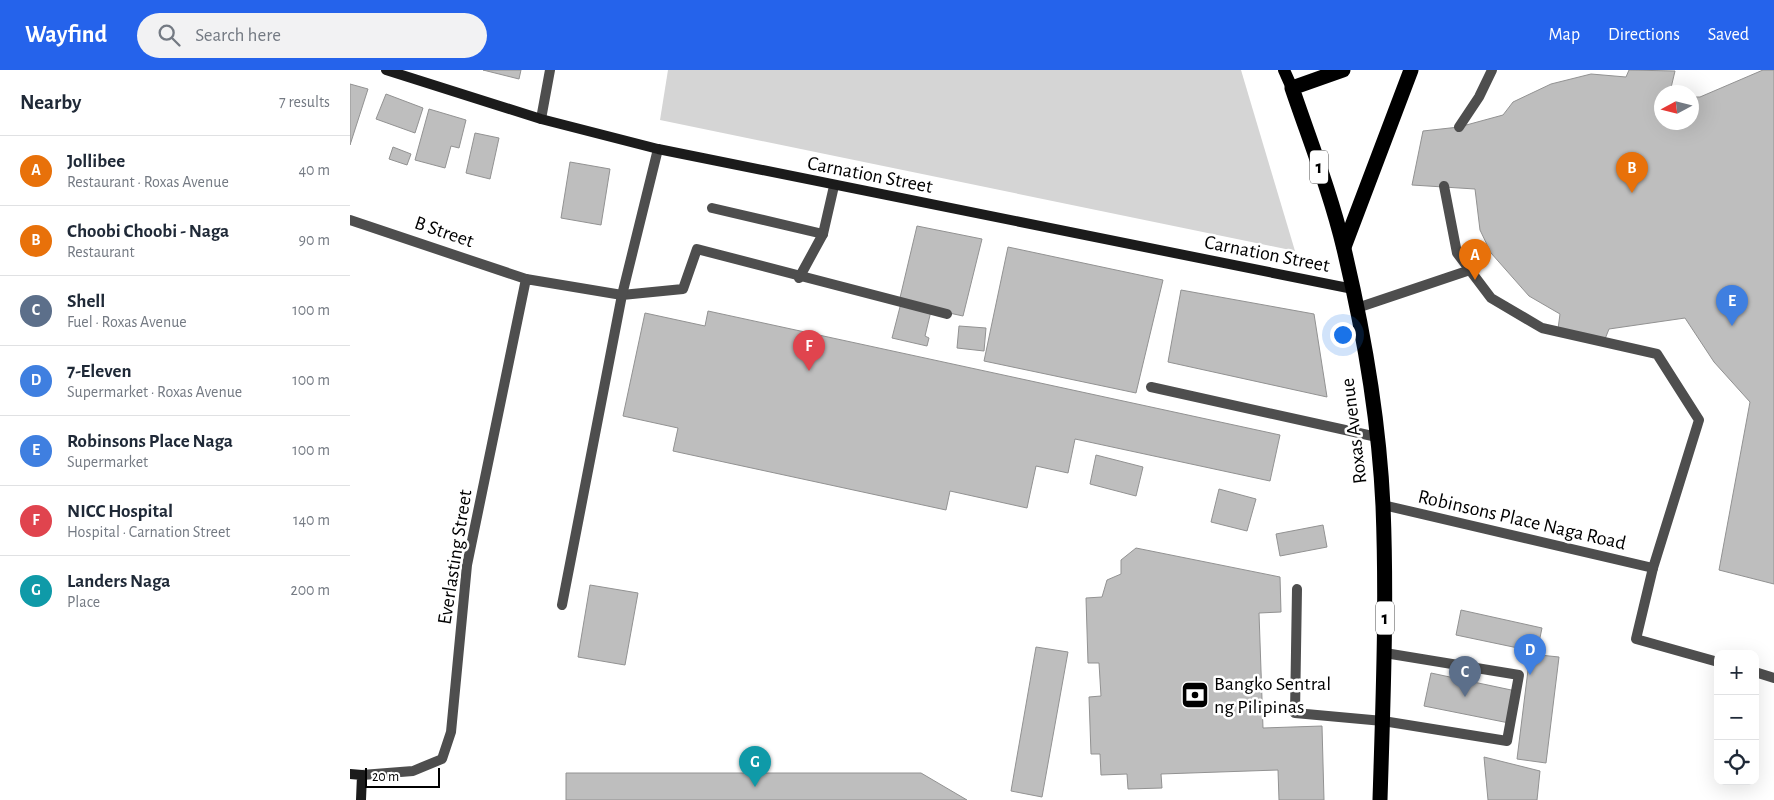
<!DOCTYPE html>
<meta charset="utf-8">
<style>
:root{--surface:#fff;--page:#f2f2f3;--text:#1f2937;--muted:#747a83;--line:#e0e1e3;--accent:#2563eb}
body{margin:0;font-family:"Alegreya Sans",sans-serif;background:var(--page);color:var(--text)}
.controls{position:absolute;right:15px;bottom:15px;display:grid;overflow:hidden;border-radius:10px;box-shadow:0 5px 20px #0002}
.controls button{width:45px;height:45px;display:grid;place-items:center;padding:0;border:0;border-bottom:1px solid var(--line);background:var(--surface);color:var(--text);font:25px sans-serif}
.compass{position:absolute;left:1304px;top:15px;width:45px;height:45px;border-radius:50%;background:var(--surface);box-shadow:0 5px 20px #0002;rotate:263deg}
.scale{position:absolute;left:15px;bottom:12px;width:75px;box-sizing:border-box;padding-left:5px;border:2px solid #000;border-top:0;font-size:14px;line-height:18px;white-space:nowrap;color:#000;-webkit-text-stroke:4px #fff;paint-order:stroke}
.you{position:absolute;left:992px;top:264px;width:18px;height:18px;margin:-12px;border:4px solid #fff;border-radius:50%;background:#1a73e8;box-shadow:0 0 0 8px #1a73e833}
.badge{display:grid;place-items:center;width:32px;height:32px;border-radius:50%;background:var(--accent);color:#fff;font-size:16px;font-weight:700}
.pin{position:absolute;translate:-50% -41px;filter:drop-shadow(0 1px 2px #0008)}
.pin::after{content:'';position:absolute;top:26px;width:18px;height:15px;background:inherit;clip-path:polygon(0 0,100% 0,50% 100%)}
.list{margin:0;padding:0;list-style:none}
h2{display:flex;justify-content:space-between;align-items:center;height:65px;margin:0;padding:0 20px;font-size:21px}
h2 small{font-size:16px;font-weight:400;color:var(--muted)}
.list li{display:grid;grid-template-columns:32px 1fr auto;gap:15px;align-items:center;box-sizing:border-box;height:70px;padding:0 20px;border-top:1px solid var(--line)}
.list b{display:block;font-size:19px;white-space:nowrap}
.list p{margin:0;font-size:16px;white-space:nowrap;color:var(--muted)}
.list em{font-size:16px;font-style:normal;color:var(--muted)}
.icon{flex:none;width:28px;height:28px;fill:none;stroke:currentColor;stroke-width:2;stroke-linecap:round;stroke-linejoin:round}
.map{position:relative;flex:none;width:1424px;height:730px;overflow:hidden}
header{display:flex;align-items:center;gap:30px;box-sizing:border-box;height:70px;padding:0 25px;background:var(--accent);color:#fff}
header strong{font-size:24px}
nav{display:flex;gap:28px;margin-inline-start:auto;font-size:18px}
.search{width:350px;height:45px;background:var(--page);display:flex;align-items:center;gap:12px;box-sizing:border-box;padding:0 18px;border-radius:28px;color:var(--muted);font-size:19px}
main{display:flex}
aside{flex:1;background:var(--surface)}
.map>svg:first-child{display:block}
.green{fill:#d5d5d5}
.building{fill:#bebebe;stroke:#929292}
.lines{fill:none;stroke-linecap:round;stroke-linejoin:round}
.lane{stroke:#4e4e4e;stroke-width:10}
.street{stroke:#4e4e4e;stroke-width:10}
.secondary{stroke:#1b1b1b;stroke-width:10}
.primary{stroke:#000;stroke-width:12}
.highway{stroke:#000;stroke-width:15}
.labels{text-anchor:middle;dominant-baseline:central;stroke-width:5;stroke-linejoin:round;paint-order:stroke}
.shield{fill:#fff;stroke:#4c4c4c;stroke-width:1}
.shield-label{font-size:19px;font-weight:bold;fill:#000}
.street-label{font-size:20px;fill:#000;stroke:#fff}
.poi-label{font-size:20px;fill:#000;stroke:#fff;text-anchor:start}
</style>
<header>
<strong>Wayfind</strong>
<div class="search"><svg class="icon" aria-label="search" viewBox="0 0 24 24"><circle cx="10" cy="10" r="6"/><path d="M15 15l6 6"/></svg>Search here</div>
<nav><a>Map</a><a>Directions</a><a>Saved</a></nav>
</header>
<main>
<aside>
<h2>Nearby<small>7 results</small></h2>
<ul class="list">
<li><span class="badge" style="background:#e8710a">A</span><div><b>Jollibee</b><p>Restaurant · Roxas Avenue</p></div><em>40 m</em></li>
<li><span class="badge" style="background:#e8710a">B</span><div><b>Choobi Choobi - Naga</b><p>Restaurant</p></div><em>90 m</em></li>
<li><span class="badge" style="background:#5c6f8a">C</span><div><b>Shell</b><p>Fuel · Roxas Avenue</p></div><em>100 m</em></li>
<li><span class="badge" style="background:#3f7fe0">D</span><div><b>7-Eleven</b><p>Supermarket · Roxas Avenue</p></div><em>100 m</em></li>
<li><span class="badge" style="background:#3f7fe0">E</span><div><b>Robinsons Place Naga</b><p>Supermarket</p></div><em>100 m</em></li>
<li><span class="badge" style="background:#e0444e">F</span><div><b>NICC Hospital</b><p>Hospital · Carnation Street</p></div><em>140 m</em></li>
<li><span class="badge" style="background:#0f9aa8">G</span><div><b>Landers Naga</b><p>Place</p></div><em>200 m</em></li>
</ul>
</aside>
<div class="map">
<svg width="1424" height="730" viewBox="0 0 1424 730">
<rect width="100%" height="100%" fill="#fff"/>
<polygon class="green" points="318,0 891,0 945,181 310,50"/>
<g class="building">
<polygon points="133,0 171,0 169,9"/>
<polygon points="1279,0 1325,1 1320,22 1312,22 1312,52 1342,52 1342,27 1350,27 1413,0 1424,0 1424,514 1369,500 1400,332 1364,292 1335,248 1259,259 1255,269 1208,259 1210,244 1179,226 1141,183 1130,160 1125,119 1062,115 1073,61 1109,57 1153,45 1163,32 1201,14 1241,4 1276,7"/>
<polygon points="0,14 18,19 0,75"/>
<polygon points="36,24 73,38 65,63 26,49"/>
<polygon points="79,39 116,50 109,78 101,76 95,98 65,90"/>
<polygon points="125,63 149,68 140,109 116,103"/>
<polygon points="43,77 61,84 57,95 39,89"/>
<polygon points="220,92 260,99 251,155 211,148"/>
<polygon points="567,156 632,169 613,246 549,232"/>
<polygon points="658,177 813,210 786,323 634,291"/>
<polygon points="831,220 964,244 977,327 818,292"/>
<polygon points="551,233 581,241 575,266 579,268 577,276 542,268"/>
<polygon points="358,241 930,365 920,411 725,369 718,403 686,396 677,438 600,421 596,440 323,381 328,358 273,346 295,243 355,256"/>
<polygon points="609,256 636,258 634,281 607,278"/>
<polygon points="746,385 793,397 786,426 740,414"/>
<polygon points="869,419 906,429 897,461 861,452"/>
<polygon points="973,455 977,477 930,486 926,464"/>
<polygon points="786,478 930,507 931,542 909,543 913,658 972,656 974,730 929,730 928,700 811,704 812,718 778,719 777,704 751,705 750,684 741,684 739,627 751,626 749,593 738,593 736,528 752,527 757,510 771,504 771,490"/>
<polygon points="240,515 288,523 275,595 228,587"/>
<polygon points="1111,540 1192,558 1187,582 1106,565"/>
<polygon points="686,577 718,582 692,727 661,721"/>
<polygon points="1180,584 1209,587 1196,693 1167,689"/>
<polygon points="1081,603 1166,621 1159,653 1074,636"/>
<polygon points="1134,687 1190,701 1187,730 1138,730"/>
<polygon points="216,703 571,703 617,730 216,730"/>
</g>
<g class="lines">
<g class="lane">
<polyline points="1109,57 1129,27 1142,0"/>
<polyline points="362,138 473,164"/>
<polyline points="0,150 176,209"/>
<polyline points="449,208 473,164 484,116"/>
<polyline points="1007,238 1120,200"/>
<polyline points="801,317 1027,367"/>
<polyline points="1033,435 1303,498 1349,350 1307,284 1192,258 1141,228 1107,183 1094,116"/>
<polyline points="1303,498 1286,569 1368,592"/>
<polyline points="947,519 945,643 1033,651 1157,671 1169,605 1035,583"/>
<polyline points="212,535 272,225 333,219 347,179 597,244"/>
<polyline points="1405,602 1424,608"/>
</g>
<g class="street">
<polyline points="191,49 200,0"/>
<polyline points="12,705 63,701 92,689 101,662 117,495 176,209 272,225 308,79"/>
</g>
<g class="secondary">
<polyline points="36,0 191,49 308,79 1003,219"/>
<polyline points="0,704 12,705 11,730"/>
</g>
<polyline class="primary" points="934,0 942,18"/>
<g class="highway">
<path d="M993,0L942,18C960,71 981,124 994,179C1014,263 1029,350 1033,436C1037,534 1033,632 1030,730"/>
<polyline points="994,177 1061,0"/>
</g>
</g>
<defs>
<g id="bank-square" transform="scale(1.4375)"><rect x="-9" y="-9" width="18" height="18" rx="4" fill="#000" stroke="#fff"/><path d="M-6-4H6V4H-6ZM0-2.3a2.3 2.3 0 1 0 0 4.6a2.3 2.3 0 1 0 0-4.6Z" fill="#fff"/></g>
</defs>
<g fill-rule="evenodd">
<use href="#bank-square" x="845" y="625"/>
</g>
<g class="labels">
<g class="shield">
<rect x="960" y="80.5" width="18" height="33" rx="4"/>
<rect x="1026" y="531.5" width="18" height="33" rx="4"/>
</g>
<g class="shield-label">
<text x="969" y="97">1</text>
<text x="1035" y="548">1</text>
</g>
<g class="street-label">
<text transform="translate(520 105) rotate(11)">Carnation Street</text>
<text transform="translate(94 162) rotate(19)">B Street</text>
<text transform="translate(917 184) rotate(11)">Carnation Street</text>
<text transform="translate(1004 361) rotate(-97)">Roxas Avenue</text>
<text transform="translate(1172 450) rotate(13)">Robinsons Place Naga Road</text>
<text transform="translate(105 487) rotate(-81)">Everlasting Street</text>
</g>
<g class="poi-label">
<text x="864" y="614">Bangko Sentral<tspan x="864" dy="23">ng Pilipinas</tspan></text>
</g>
</g>
</svg>
<div class="controls">
<button>+</button>
<button>−</button>
<button><svg class="icon" aria-label="locate" viewBox="0 0 24 24"><circle cx="12" cy="12" r="6"/><path d="M12 2v4M12 18v4M2 12h4M18 12h4"/></svg></button>
</div>
<svg class="compass" viewBox="-18 -18 36 36"><path d="M0-13l5 13h-10z" fill="#e53935"/><path d="M0 13l5-13h-10z" fill="#747a83"/></svg>
<div class="scale">20 m</div>
<div class="you"></div>
<div class="pin badge" style="left:1125px;top:210px;background:#e8710a">A</div>
<div class="pin badge" style="left:1282px;top:123px;background:#e8710a">B</div>
<div class="pin badge" style="left:1115px;top:627px;background:#5c6f8a">C</div>
<div class="pin badge" style="left:1180px;top:605px;background:#3f7fe0">D</div>
<div class="pin badge" style="left:1382px;top:256px;background:#3f7fe0">E</div>
<div class="pin badge" style="left:459px;top:301px;background:#e0444e">F</div>
<div class="pin badge" style="left:405px;top:717px;background:#0f9aa8">G</div>
</div>
</main>
